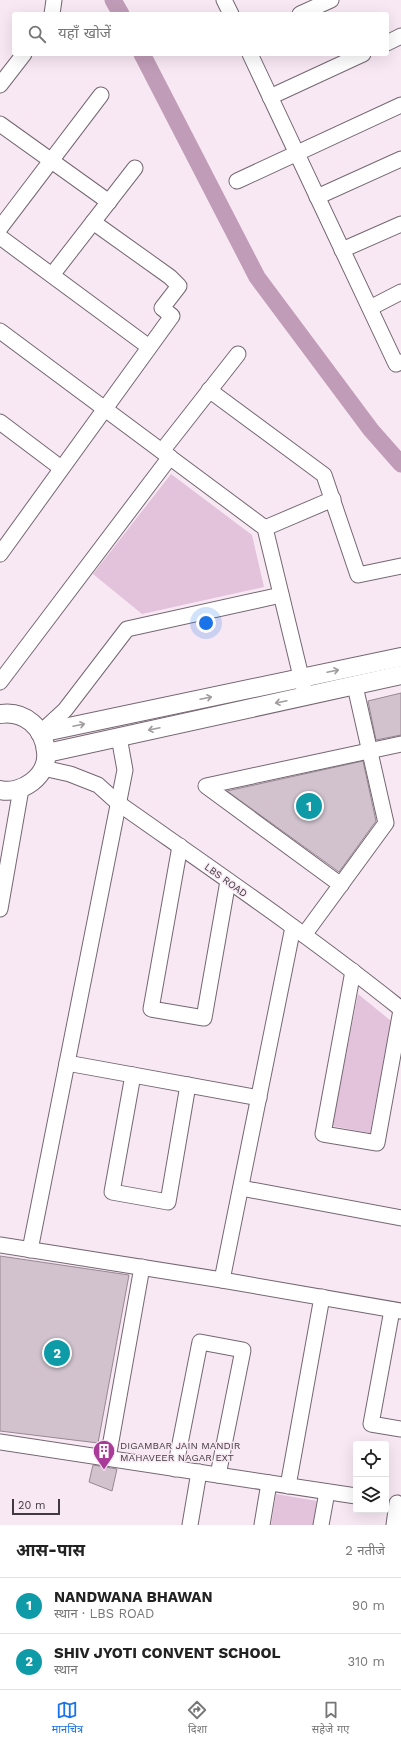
<!DOCTYPE html>
<html lang="hi">
<meta charset="utf-8">
<style>
:root{--surface:#fff;--page:#f6f6f6;--text:#222;--muted:#767676;--line:#e0e0e0;--accent:#1a73e8}
body{margin:0;font-family:"Work Sans","Noto Sans Devanagari",sans-serif;background:var(--page);color:var(--text)}
.controls{position:absolute;right:12px;bottom:12px;display:grid;overflow:hidden;border-radius:4px;box-shadow:0 4px 16px #0002}
.controls button{width:36px;height:36px;display:grid;place-items:center;padding:0;border:0;border-bottom:1px solid var(--line);background:var(--surface);color:var(--text);font:20px sans-serif}
.scale{position:absolute;left:12px;bottom:10px;width:48px;box-sizing:border-box;padding-left:4px;border:2px solid #403a3f;border-top:0;font-size:11px;line-height:14px;white-space:nowrap;color:#403a3f;-webkit-text-stroke:3px #f8e8f4;paint-order:stroke}
.you{position:absolute;left:206px;top:623px;width:14px;height:14px;margin:-10px;border:3px solid #fff;border-radius:50%;background:#1a73e8;box-shadow:0 0 0 6px #1a73e833}
.badge{display:grid;place-items:center;width:26px;height:26px;border-radius:50%;background:var(--accent);color:#fff;font-size:13px;font-weight:700}
.pin{position:absolute;translate:-50% -50%;border:2px solid #fff;box-shadow:0 1px 4px #0006}
.list{margin:0;padding:0;list-style:none}
h2{display:flex;justify-content:space-between;align-items:center;height:52px;margin:0;padding:0 16px;font-size:17px}
h2 small{font-size:13px;font-weight:400;color:var(--muted)}
.list li{display:grid;grid-template-columns:26px 1fr auto;gap:12px;align-items:center;box-sizing:border-box;height:56px;padding:0 16px;border-top:1px solid var(--line)}
.list b{display:block;font-size:15px;white-space:nowrap}
.list p{margin:0;font-size:13px;white-space:nowrap;color:var(--muted)}
.list em{font-size:13px;font-style:normal;color:var(--muted)}
.icon{flex:none;width:22px;height:22px;fill:none;stroke:currentColor;stroke-width:2;stroke-linecap:round;stroke-linejoin:round}
.map{position:relative;flex:none;width:401px;height:1525px;overflow:hidden}
.search{position:absolute;background:var(--surface);box-shadow:0 4px 16px #0002;left:12px;right:12px;top:12px;height:44px;display:flex;align-items:center;gap:10px;box-sizing:border-box;padding:0 14px;border-radius:4px;color:var(--muted);font-size:15px}
.sheet{height:164px;background:var(--surface)}
nav{display:flex;justify-content:space-around;align-items:center;box-sizing:border-box;height:56px;border-top:1px solid var(--line);background:var(--surface);font-size:11px;color:var(--muted)}
nav a{display:grid;justify-items:center;gap:2px}
nav .on{color:var(--accent)}
.map>svg:first-child{display:block}
.green{fill:#e3c2db}
.lines{fill:none;stroke-linecap:round;stroke-linejoin:round}
.canal{stroke:#c19cb8;stroke-width:17}
.building{fill:#d1c2ce;stroke:#978893}
.minor-casing{stroke:#756772;stroke-width:17}
.tertiary-casing{stroke:#756772;stroke-width:20}
.minor{stroke:#fff;stroke-width:15}
.tertiary{stroke:#fff;stroke-width:18}
.oneway{stroke:#a09c9f}
.labels{text-anchor:middle;dominant-baseline:central;stroke-width:3;stroke-linejoin:round;paint-order:stroke}
.street-label{font-size:10px;fill:#403a3f;stroke:#f8e8f4}
.poi-label{font-size:10px;fill:#403a3f;stroke:#f8e8f4;text-anchor:start}
</style>
<div class="map">
<svg width="401" height="1525" viewBox="0 0 401 1525">
<rect width="100%" height="100%" fill="#f8e8f4"/>
<g class="green">
<polygon points="171,474 252,535 264,587 142,614 93,574"/>
<polygon points="358,994 391,1021 370,1133 332,1126"/>
<polygon points="276,1494 317,1501 313,1525 271,1525"/>
</g>
<g class="lines">
<g class="canal">
<polyline points="113,0 121,14"/>
<polyline points="142,54 257,277 371,430 401,464"/>
</g>
</g>
<g class="building">
<polygon points="401,693 401,735 376,740 368,701"/>
<polygon points="363,761 376,821 339,872 227,791"/>
<polygon points="0,1256 129,1275 98,1443 0,1431"/>
<polygon points="93,1465 117,1469 112,1491 89,1482"/>
</g>
<g class="lines">
<g class="minor-casing">
<g id="minor">
<polyline points="224,0 231,14"/>
<polyline points="52,14 54,0"/>
<polyline points="300,14 331,0"/>
<polyline points="387,43 401,36"/>
<polyline points="250,54 396,364 401,362"/>
<polyline points="0,85 24,54"/>
<polyline points="270,97 363,54"/>
<polyline points="0,124 109,202"/>
<polyline points="237,181 401,105"/>
<polyline points="317,197 401,159"/>
<polyline points="0,228 101,95"/>
<polyline points="0,237 149,347"/>
<polyline points="342,250 401,224"/>
<polyline points="52,275 135,168"/>
<polyline points="370,308 401,292"/>
<polyline points="0,331 265,528 304,689"/>
<polyline points="209,390 324,475 358,575 401,566"/>
<polyline points="0,422 61,468"/>
<polyline points="162,451 238,354"/>
<polyline points="265,528 333,499"/>
<polyline points="0,554 172,316 162,308 179,286 170,277 93,222"/>
<polyline points="0,682 170,457"/>
<polyline points="40,733 65,710 127,629 281,595"/>
<path d="M43,768L70,774L98,785L118,803C213,870 310,936 401,1009"/>
<polyline points="180,846 151,1009 204,1018 228,881"/>
<polyline points="341,885 206,786 401,744"/>
<polyline points="0,909 21,789"/>
<polyline points="304,935 386,823 355,686"/>
<polyline points="353,971 323,1134 377,1143 401,1010"/>
<polyline points="67,1063 259,1098"/>
<polyline points="133,1075 112,1192 168,1202 188,1085"/>
<polyline points="241,1188 401,1218"/>
<polyline points="0,1245 222,1280 401,1311"/>
<polyline points="30,1250 125,770 119,737"/>
<polyline points="222,1280 293,927"/>
<polyline points="392,1310 371,1424 401,1429"/>
<polyline points="0,1442 356,1496"/>
<polyline points="108,1458 142,1267"/>
<polyline points="175,1469 200,1342 243,1350 218,1475"/>
<polyline points="288,1486 322,1297"/>
<polyline points="190,1525 199,1472"/>
<polyline points="262,1525 269,1483"/>
<polyline points="321,1525 327,1492"/>
<polyline points="394,1525 397,1503"/>
</g>
</g>
<g class="tertiary-casing">
<g id="tertiary">
<path d="M0,714C25,710 44,728 46,752C49,776 21,795 0,790"/>
<polyline points="40,733 401,657"/>
<polyline points="47,753 401,675"/>
</g>
</g>
<use href="#minor" class="minor"/>
<use href="#tertiary" class="tertiary"/>
</g>
<defs><path id="oneway-shaft" d="M-6 0H5M1.5-3L5.5 0L1.5 3" fill="none" stroke-width="1.6" stroke-linecap="round" stroke-linejoin="round"/></defs>
<g class="oneway">
<use href="#oneway-shaft" transform="translate(333 671) rotate(-12)"/>
<use href="#oneway-shaft" transform="translate(206 698) rotate(-12)"/>
<use href="#oneway-shaft" transform="translate(281 702) rotate(168)"/>
<use href="#oneway-shaft" transform="translate(79 725) rotate(-12)"/>
<use href="#oneway-shaft" transform="translate(154 729) rotate(168)"/>
</g>
<defs>
<g id="building-pin" transform="scale(1.15)"><path d="M0 17L-7.5 6A9.5 9.5 0 1 1 7.5 6Z" fill="#a93b99" stroke="#f8e8f4"/><path d="M-4-6H4V6H1V3H-1V6H-4ZM-2.5-4.3h1.7v1.8h-1.7ZM.8-4.3h1.7v1.8H.8ZM-2.5-1h1.7V.8h-1.7ZM.8-1h1.7V.8H.8Z" fill="#fff"/></g>
</defs>
<g fill-rule="evenodd">
<use href="#building-pin" x="104" y="1451"/>
</g>
<g class="labels">
<g class="street-label">
<text transform="translate(226 880) rotate(36)">LBS ROAD</text>
</g>
<g class="poi-label">
<text x="120" y="1445">DIGAMBAR JAIN MANDIR<tspan x="120" dy="12">MAHAVEER NAGAR EXT</tspan></text>
</g>
</g>
</svg>
<div class="controls">
<button><svg class="icon" aria-label="locate" viewBox="0 0 24 24"><circle cx="12" cy="12" r="6"/><path d="M12 2v4M12 18v4M2 12h4M18 12h4"/></svg></button>
<button><svg class="icon" aria-label="layers" viewBox="0 0 24 24"><path d="M12 4l9 5-9 5-9-5zM3 14l9 5 9-5"/></svg></button>
</div>
<div class="scale">20 m</div>
<div class="you"></div>
<div class="pin badge" style="left:309px;top:806px;background:#0f9aa8">1</div>
<div class="pin badge" style="left:57px;top:1353px;background:#0f9aa8">2</div>
<div class="search"><svg class="icon" aria-label="search" viewBox="0 0 24 24"><circle cx="10" cy="10" r="6"/><path d="M15 15l6 6"/></svg>यहाँ खोजें</div>
</div>
<section class="sheet">
<h2>आस-पास<small>2 नतीजे</small></h2>
<ul class="list">
<li><span class="badge" style="background:#0f9aa8">1</span><div><b>NANDWANA BHAWAN</b><p>स्थान · LBS ROAD</p></div><em>90 m</em></li>
<li><span class="badge" style="background:#0f9aa8">2</span><div><b>SHIV JYOTI CONVENT SCHOOL</b><p>स्थान</p></div><em>310 m</em></li>
</ul>
</section>
<nav>
<a class="on"><svg class="icon" aria-label="map" viewBox="0 0 24 24"><path d="M3 6l6-2 6 2 6-2v14l-6 2-6-2-6 2zM9 4v14M15 6v14"/></svg>मानचित्र</a>
<a><svg class="icon" aria-label="directions" viewBox="0 0 24 24"><path d="M12 3l9 9-9 9-9-9zM9 14v-3h6M13 9l2 2-2 2"/></svg>दिशा</a>
<a><svg class="icon" aria-label="saved" viewBox="0 0 24 24"><path d="M7 4h10v16l-5-4-5 4z"/></svg>सहेजे गए</a>
</nav>
